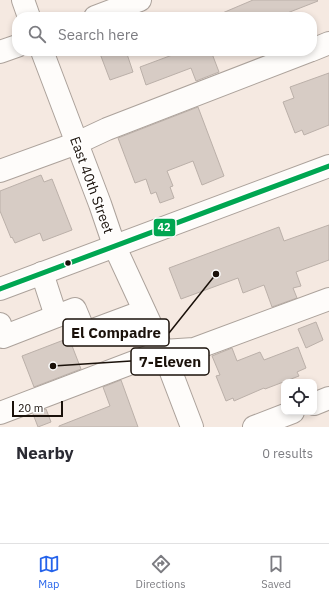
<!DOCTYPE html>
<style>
:root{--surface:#fff;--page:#f2f2f3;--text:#2b2b33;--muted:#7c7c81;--line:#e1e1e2;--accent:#2563eb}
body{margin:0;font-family:"IBM Plex Sans",sans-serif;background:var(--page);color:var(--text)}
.controls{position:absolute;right:12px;bottom:12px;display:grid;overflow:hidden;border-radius:8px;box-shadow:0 2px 6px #0003}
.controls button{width:36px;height:36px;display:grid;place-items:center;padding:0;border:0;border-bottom:1px solid var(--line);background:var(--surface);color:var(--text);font:20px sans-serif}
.scale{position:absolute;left:12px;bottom:10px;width:51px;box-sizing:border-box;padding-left:4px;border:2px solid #1a110a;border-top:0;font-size:11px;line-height:14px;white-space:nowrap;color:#1a110a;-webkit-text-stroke:3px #fff;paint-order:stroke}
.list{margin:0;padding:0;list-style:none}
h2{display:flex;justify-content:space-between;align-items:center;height:52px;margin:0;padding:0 16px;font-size:17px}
h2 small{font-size:13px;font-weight:400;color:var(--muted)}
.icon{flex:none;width:22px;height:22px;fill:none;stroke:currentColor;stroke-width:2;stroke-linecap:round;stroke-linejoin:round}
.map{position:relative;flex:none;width:329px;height:427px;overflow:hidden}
.search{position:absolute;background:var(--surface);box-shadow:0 2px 6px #0003;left:12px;right:12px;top:12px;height:44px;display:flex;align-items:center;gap:10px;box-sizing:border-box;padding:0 14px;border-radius:16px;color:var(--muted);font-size:15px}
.sheet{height:116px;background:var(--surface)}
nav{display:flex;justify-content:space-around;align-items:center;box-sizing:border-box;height:56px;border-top:1px solid var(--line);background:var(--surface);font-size:11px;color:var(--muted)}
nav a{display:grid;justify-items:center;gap:2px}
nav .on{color:var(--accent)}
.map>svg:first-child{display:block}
.building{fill:#d7ccc5;stroke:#bbb0a9}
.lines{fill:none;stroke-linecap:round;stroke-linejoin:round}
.minor-casing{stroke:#aca29b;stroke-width:24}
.major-casing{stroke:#aca29b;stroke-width:24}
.minor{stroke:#fefcfa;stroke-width:22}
.major{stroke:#fefcfa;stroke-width:22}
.bus-1-casing{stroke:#fff;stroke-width:8}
.bus-1{stroke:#00a651;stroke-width:5}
.bus-dot{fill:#1a110a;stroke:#fff;stroke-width:1.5}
.labels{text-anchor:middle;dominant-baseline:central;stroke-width:3;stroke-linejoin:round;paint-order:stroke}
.street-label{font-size:14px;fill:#1a110a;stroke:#fff}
.leader{fill:none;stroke:#1a110a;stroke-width:1.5}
.callout-dot{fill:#1a110a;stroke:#fff;stroke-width:1.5}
.callout{fill:#fff;stroke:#1a110a;stroke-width:1.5}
.callout-label{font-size:15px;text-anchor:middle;font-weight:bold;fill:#1a110a}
.line-badge{stroke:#fff;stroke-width:1.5}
.badge-label{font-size:11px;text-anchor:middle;font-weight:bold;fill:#fff}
</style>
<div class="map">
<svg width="329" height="427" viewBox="0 0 329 427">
<rect width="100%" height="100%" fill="#f5e9e1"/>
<g class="building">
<polygon points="253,0 317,0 318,1 277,17 213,17"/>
<polygon points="99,51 126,51 133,72 110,80"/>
<polygon points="183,51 211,51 219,72 196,81 191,68 146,85 140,67"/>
<polygon points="329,73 329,125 304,135 302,130 295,133 283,102 294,98 290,87"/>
<polygon points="198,107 224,176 202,185 193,161 167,171 173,186 170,187 174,198 160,203 156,192 151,194 146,179 135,183 118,138"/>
<polygon points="41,175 44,182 52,179 72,230 43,241 40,233 15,243 12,237 11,238 0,211 0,191"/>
<polygon points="329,225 329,260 296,272 301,286 293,288 297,298 272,307 264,285 243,293 238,278 181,299 169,268 279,227 284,241"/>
<polygon points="316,322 323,340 306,348 298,329"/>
<polygon points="69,338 81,369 34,387 22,356"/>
<polygon points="298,347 306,368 297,372 299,376 265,389 264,388 234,401 233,398 226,401 216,376 220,375 212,356 232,348 237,361 260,352 264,360"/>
<polygon points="121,380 138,427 59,427 59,426 110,406 103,387"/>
<polygon points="46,409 51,422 38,427 33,414"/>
</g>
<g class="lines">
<g class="minor-casing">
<g id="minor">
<polyline points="23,0 29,17"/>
<polyline points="95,17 140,0"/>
<polyline points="312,50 329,43"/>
<polyline points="42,51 100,204 114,245 163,351 192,427"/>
<polyline points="0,52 17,46"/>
<polyline points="0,171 77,143 107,129 309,51"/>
<polyline points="42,273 56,316"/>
<polyline points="0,324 3,337 75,309 85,333 144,311"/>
<polyline points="314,404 329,398"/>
<polyline points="0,413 163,351 194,349 329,299"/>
<polyline points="254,427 293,412"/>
</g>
</g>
<g class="major-casing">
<polyline id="major" points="0,289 329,166"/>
</g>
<use href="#minor" class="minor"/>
<use href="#major" class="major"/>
<g class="bus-1-casing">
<polyline id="bus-1" points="0,289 329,166"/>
</g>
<use href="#bus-1" class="bus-1"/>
</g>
<circle class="bus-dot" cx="68" cy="263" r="3.5"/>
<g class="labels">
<g class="street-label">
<text transform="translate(92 185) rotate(70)">East 40th Street</text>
</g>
</g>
<path class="leader" d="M216 274L169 333M53 366L131 361"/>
<g class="callout-dot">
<circle cx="216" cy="274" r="4"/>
<circle cx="53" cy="366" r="4"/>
</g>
<g class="callout">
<rect x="63" y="319" width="106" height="27" rx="4"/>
<rect x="131" y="348" width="78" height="27" rx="4"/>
</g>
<g class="callout-label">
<text x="116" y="338">El Compadre</text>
<text x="170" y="367">7-Eleven</text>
</g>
<rect class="line-badge" x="153" y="218" width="23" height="19" rx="4" fill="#00a651"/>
<g class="badge-label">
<text x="164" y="231">42</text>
</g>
</svg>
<div class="controls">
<button><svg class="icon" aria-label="locate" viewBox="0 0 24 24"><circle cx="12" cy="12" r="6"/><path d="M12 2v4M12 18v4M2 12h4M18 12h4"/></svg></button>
</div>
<div class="scale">20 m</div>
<div class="search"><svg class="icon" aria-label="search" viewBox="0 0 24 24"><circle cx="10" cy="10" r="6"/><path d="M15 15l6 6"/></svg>Search here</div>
</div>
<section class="sheet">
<h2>Nearby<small>0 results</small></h2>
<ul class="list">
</ul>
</section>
<nav>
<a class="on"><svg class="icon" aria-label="map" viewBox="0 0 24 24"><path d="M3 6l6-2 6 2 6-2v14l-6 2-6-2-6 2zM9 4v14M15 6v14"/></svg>Map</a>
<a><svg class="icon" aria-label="directions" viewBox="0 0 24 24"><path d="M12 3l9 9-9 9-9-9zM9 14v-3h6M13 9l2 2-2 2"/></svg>Directions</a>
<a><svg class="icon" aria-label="saved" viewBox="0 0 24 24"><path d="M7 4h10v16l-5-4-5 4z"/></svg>Saved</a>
</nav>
